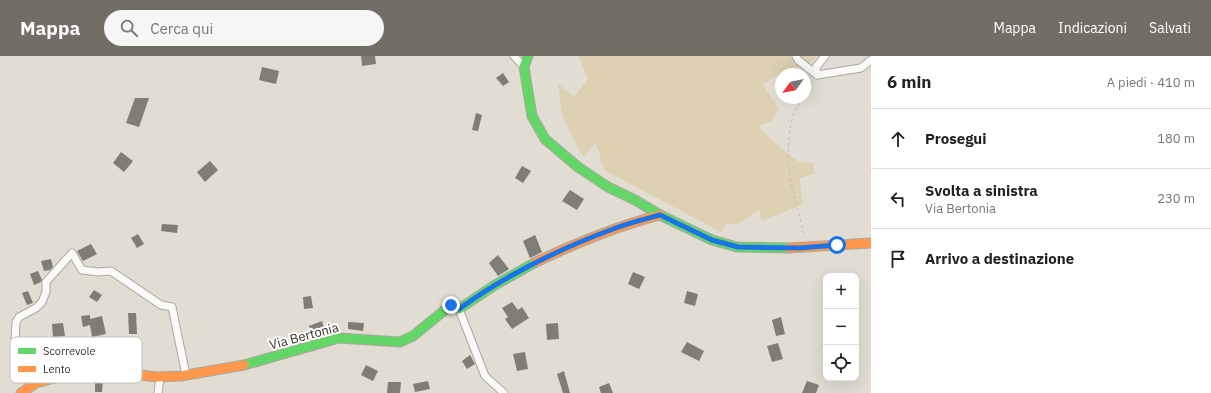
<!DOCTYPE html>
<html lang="it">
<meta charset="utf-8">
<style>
:root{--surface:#fff;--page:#f6f6f6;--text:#222;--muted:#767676;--line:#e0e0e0;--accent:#726e66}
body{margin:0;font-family:"IBM Plex Sans",sans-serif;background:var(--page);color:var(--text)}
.controls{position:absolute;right:12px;bottom:12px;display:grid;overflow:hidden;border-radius:8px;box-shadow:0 4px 16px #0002}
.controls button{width:36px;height:36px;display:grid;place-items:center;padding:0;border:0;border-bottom:1px solid var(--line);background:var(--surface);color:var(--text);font:20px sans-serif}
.compass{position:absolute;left:775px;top:12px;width:36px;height:36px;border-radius:50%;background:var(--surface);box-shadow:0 4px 16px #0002;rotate:237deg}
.stop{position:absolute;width:12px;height:12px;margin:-9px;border:3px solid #1a73e8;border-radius:50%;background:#fff}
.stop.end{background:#1a73e8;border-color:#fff;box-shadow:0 1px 4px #0008}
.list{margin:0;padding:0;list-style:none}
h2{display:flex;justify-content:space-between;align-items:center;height:52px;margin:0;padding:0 16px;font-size:17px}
h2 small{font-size:13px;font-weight:400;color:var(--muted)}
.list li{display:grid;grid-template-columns:26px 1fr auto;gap:12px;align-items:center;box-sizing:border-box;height:60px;padding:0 16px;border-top:1px solid var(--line)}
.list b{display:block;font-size:15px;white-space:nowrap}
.list p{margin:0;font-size:13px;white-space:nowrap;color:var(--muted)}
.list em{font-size:13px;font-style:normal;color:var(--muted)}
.icon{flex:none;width:22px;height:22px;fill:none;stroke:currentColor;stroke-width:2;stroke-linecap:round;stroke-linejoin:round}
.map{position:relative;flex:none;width:871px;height:337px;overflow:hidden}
header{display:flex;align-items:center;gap:24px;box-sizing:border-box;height:56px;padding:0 20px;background:var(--accent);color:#fff}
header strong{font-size:19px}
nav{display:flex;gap:22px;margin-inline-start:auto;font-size:14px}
.search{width:280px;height:36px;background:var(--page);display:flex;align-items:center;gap:10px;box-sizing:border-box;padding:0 14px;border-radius:22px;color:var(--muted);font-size:15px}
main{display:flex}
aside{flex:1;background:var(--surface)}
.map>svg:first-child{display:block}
.green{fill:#ddd1b1}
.building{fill:#807d76}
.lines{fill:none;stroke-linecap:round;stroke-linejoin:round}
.street-casing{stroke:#aba8a0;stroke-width:9}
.fast-casing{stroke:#aba8a0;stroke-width:11}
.slow-casing{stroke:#aba8a0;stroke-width:11}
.path{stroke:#c0bebc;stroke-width:1;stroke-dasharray:3 3;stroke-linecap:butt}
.street{stroke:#fafaf8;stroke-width:7}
.fast{stroke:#63d668;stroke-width:9}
.slow{stroke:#ff974d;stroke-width:9}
.route{stroke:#1a73e8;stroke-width:5}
.labels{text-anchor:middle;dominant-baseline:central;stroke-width:4;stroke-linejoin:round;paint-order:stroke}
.street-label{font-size:13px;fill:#36332c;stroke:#fff}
.key{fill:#fff;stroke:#c3c2c0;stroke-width:1}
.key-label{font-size:11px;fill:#36332c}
</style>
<header>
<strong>Mappa</strong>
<div class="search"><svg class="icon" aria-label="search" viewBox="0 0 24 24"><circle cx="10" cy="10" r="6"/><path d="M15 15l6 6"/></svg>Cerca qui</div>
<nav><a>Mappa</a><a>Indicazioni</a><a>Salvati</a></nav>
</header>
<main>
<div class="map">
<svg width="871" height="337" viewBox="0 0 871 337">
<rect width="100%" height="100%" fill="#e1ddd3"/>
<polygon class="green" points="578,0 817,0 812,6 774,21 763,29 779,53 771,66 758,70 777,89 799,106 814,107 814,118 800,122 802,149 762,165 759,154 737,168 726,168 721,176 604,114 596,87 583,101 562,60 558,28 574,41 588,23"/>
<g class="building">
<polygon points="361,0 375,0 376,8 362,10"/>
<polygon points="262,11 279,15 276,28 259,24"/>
<polygon points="503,17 509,26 503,30 496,22"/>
<polygon points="135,42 149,42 139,71 126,67"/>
<polygon points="476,57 482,59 478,75 472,74"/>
<polygon points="121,96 133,105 124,116 113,107"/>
<polygon points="210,105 218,114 205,126 197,116"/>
<polygon points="522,110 531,115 523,127 515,122"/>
<polygon points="570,134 584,143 577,154 562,145"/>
<polygon points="162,168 178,169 177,177 161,175"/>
<polygon points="138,178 144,188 137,192 131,182"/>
<polygon points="535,179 542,196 530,202 523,185"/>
<polygon points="91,188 97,198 83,205 77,195"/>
<polygon points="498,199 509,213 498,220 489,207"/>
<polygon points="51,203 53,211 50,214 44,215 41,205"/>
<polygon points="38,215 42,224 41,226 34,229 30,218"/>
<polygon points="633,216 645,221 639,233 628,228"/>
<polygon points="94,234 102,239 97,246 89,241"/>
<polygon points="28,235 33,247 27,249 22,237"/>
<polygon points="687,235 698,238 695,250 684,247"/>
<polygon points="311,240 313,252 304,253 303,241"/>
<polygon points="512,246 518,254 522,251 529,262 512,273 505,263 508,261 502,252"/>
<polygon points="128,257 136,257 137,278 129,278"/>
<polygon points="90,259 90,263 102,260 106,278 92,281 90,269 83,271 81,260"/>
<polygon points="781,261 785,278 776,280 772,264"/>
<polygon points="322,265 325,276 313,280 309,270"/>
<polygon points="348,266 364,267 363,275 348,273"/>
<polygon points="63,267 65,280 53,281 52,268"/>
<polygon points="558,267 559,283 547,284 546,268"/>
<polygon points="687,286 704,295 699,305 681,296"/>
<polygon points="778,287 783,303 772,306 767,290"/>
<polygon points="525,296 528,313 517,315 513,298"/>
<polygon points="470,299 475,308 467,313 462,305"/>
<polygon points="366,309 378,315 373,325 361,319"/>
<polygon points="564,315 570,337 563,337 557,318"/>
<polygon points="95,322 103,322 102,336 95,336"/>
<polygon points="428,325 430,333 415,336 413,328"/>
<polygon points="807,325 819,329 816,337 802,337"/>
<polygon points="388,326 401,326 400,337 387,337"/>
<polygon points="609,327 613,337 601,337 599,331"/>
</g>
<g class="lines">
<g class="street-casing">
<g id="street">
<polyline points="514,0 524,11"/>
<polyline points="796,0 798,4 817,19"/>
<polyline points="825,0 816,11 817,19 861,12 871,4"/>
<polyline points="459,253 485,320 504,337"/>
<polyline points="49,323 20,294 15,285 16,266 19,261 36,252 42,246 46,236 46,226 72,197 82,214 98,216 111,215 161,249 172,251 186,319"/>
<polyline points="158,337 160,321"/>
</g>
</g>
<g class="fast-casing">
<g id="fast">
<polyline points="528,0 524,11 532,60 545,83 578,111 608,131 635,144 660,159 712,184 737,191 789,192"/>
<polyline points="244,309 339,282 400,286 413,280 451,249 459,253 495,229 536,206"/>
</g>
</g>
<g class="slow-casing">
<g id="slow">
<polyline points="789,192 871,187"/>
<path d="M536,206C576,187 617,170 660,159"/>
<polyline points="21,337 36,327 83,314 106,312 132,318 157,321 181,320 244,309"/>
</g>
</g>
<g class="path">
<polyline points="805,38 813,25"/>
<polyline points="803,42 793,58 789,80 788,102 791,127 805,182"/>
</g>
<use href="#street" class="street"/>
<use href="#fast" class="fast"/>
<use href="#slow" class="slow"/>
</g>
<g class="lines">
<path class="route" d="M451,249L459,253C506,219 559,193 613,173C628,167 645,163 660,159L712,184L738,191L799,192L837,189"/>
</g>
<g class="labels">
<g class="street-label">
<text transform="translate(304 280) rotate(-15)">Via Bertonia</text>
</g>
</g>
<rect x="10" y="281" width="132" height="46" rx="6" class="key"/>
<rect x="18" y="292" width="18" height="6" fill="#63d668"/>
<rect x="18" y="310" width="18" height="6" fill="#ff974d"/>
<g class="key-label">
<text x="43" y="299">Scorrevole</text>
<text x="43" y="317">Lento</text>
</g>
</svg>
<div class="controls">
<button>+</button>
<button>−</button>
<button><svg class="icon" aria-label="locate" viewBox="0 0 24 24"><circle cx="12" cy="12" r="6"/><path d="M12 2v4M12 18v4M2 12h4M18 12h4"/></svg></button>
</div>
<svg class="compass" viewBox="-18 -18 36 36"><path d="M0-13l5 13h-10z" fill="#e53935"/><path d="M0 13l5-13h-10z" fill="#767676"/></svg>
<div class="stop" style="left:837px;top:189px"></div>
<div class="stop end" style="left:451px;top:249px"></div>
</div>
<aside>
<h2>6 min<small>A piedi · 410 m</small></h2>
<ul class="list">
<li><svg class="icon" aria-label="ahead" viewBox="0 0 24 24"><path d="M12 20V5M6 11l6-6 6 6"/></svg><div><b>Prosegui</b></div><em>180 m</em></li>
<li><svg class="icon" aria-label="left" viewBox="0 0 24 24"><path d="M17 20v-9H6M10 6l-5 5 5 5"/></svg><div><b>Svolta a sinistra</b><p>Via Bertonia</p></div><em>230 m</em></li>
<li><svg class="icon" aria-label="arrive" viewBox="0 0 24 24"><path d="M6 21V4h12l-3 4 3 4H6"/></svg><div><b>Arrivo a destinazione</b></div></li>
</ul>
</aside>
</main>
